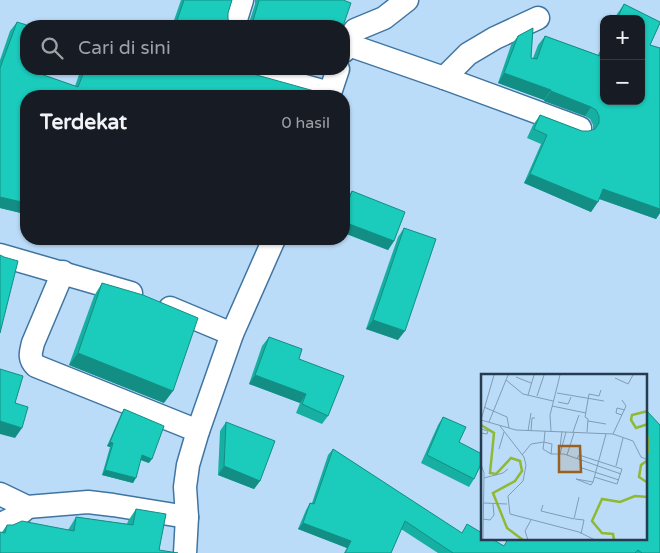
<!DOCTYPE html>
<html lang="id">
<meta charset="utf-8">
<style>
:root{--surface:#171b24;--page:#242831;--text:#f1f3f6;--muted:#9ea1a6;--line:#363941}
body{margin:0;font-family:"Varela Round",sans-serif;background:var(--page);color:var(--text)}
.controls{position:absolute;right:15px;top:15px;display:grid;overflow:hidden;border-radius:10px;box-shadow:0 1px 4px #0004}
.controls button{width:45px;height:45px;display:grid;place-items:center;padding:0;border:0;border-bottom:1px solid var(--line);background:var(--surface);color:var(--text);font:25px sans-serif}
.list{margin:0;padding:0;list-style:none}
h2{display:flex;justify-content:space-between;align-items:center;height:65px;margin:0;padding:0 20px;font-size:21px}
h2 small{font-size:16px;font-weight:400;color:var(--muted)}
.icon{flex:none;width:28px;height:28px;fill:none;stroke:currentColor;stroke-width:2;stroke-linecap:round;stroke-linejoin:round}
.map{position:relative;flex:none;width:660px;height:553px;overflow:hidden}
.search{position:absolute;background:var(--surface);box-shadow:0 1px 4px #0004;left:20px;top:20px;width:330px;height:55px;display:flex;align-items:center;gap:12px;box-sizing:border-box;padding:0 18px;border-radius:20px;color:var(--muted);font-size:19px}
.panel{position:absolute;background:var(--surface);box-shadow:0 1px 4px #0004;left:20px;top:90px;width:330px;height:155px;border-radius:20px}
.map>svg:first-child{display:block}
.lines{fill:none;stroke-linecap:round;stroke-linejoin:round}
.street-casing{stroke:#4075a1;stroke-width:25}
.street{stroke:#fff;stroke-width:22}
.wall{fill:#17afa2}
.shaded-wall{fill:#138e84}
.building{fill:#1bcbbc;stroke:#138e84}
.inset-river{fill:none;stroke:#8fb833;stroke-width:2.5}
.inset-road{fill:none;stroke:#7f9cb5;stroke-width:1}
.view{fill:#9a611e;fill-opacity:0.15;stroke:#9a611e;stroke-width:2.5}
.inset-edge{fill:none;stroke:#253b4f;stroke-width:2.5}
</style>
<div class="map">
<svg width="660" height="553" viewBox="0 0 660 553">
<rect width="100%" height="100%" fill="#bbdcf9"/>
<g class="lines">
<g class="street-casing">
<g id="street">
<polyline points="234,26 242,0"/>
<polyline points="346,44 444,78 580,128"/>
<polyline points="344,51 346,44 355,30 384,18 407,0"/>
<polyline points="243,69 330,93"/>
<polyline points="444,78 468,54 495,38 538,18"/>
<polyline points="329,96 338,69"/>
<polyline points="0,255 131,293"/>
<path d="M63,272L33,343C31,352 28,358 36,366L198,431"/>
<polyline points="170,308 232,334"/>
<polyline points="0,494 27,507 88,502 113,505 187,517"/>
<path d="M0,524C9,521 21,514 27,507"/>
<polyline points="185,553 187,517 185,487 188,465 198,431 232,334 274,239"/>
</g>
</g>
<use href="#street" class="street"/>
</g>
<g class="wall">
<polygon points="181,0 232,0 228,13 228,19 231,25 232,26 172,26"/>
<polygon points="255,0 343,0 343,26 248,26 255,4"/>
<polygon points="624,4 660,22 660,23 650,45 660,48 660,213 656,219 599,199 591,212 524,183 541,144 527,138 533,125 540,115 582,131 589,131 593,130 593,125 590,119 585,116 544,101 544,100 498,83 511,45 518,36 533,28 531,58 533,58 538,45 545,36 598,55 604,42 604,101 641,101 641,19 615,19 617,14"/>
<polygon points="17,22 35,72 75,86 81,69 240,69 26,96 26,212 25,214 0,208 0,60 10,31"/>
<polygon points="352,191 394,241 388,250 344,233 344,205 345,200"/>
<polygon points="404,228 398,340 366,329 398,237"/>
<polygon points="102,283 164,403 69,365 94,296"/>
<polygon points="269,337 299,359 328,416 322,424 296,413 300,403 249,384 262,346"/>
<polygon points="124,409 149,463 140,460 133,483 102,475 110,447 107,446 121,414"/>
<polygon points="443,417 474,479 469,487 421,463 438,425"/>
<polygon points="226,422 260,481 254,489 218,475 220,431"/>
<polygon points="333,449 461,533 504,546 646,539 660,553 438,553 401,529 391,553 344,553 347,548 298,529 306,510 310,503 312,503 328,455"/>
<polygon points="136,509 159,550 0,553 2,532 7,525 68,530 76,517 127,524 128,521"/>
</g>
<g class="shaded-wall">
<polygon points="504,73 551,90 544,100 498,83"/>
<polygon points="551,91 591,107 585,116 544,101"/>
<polygon points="530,174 598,202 591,212 524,183"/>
<polygon points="603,189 660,209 660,213 656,219 597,198"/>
<polygon points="0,197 26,203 26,212 25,214 0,208"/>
<polygon points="344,222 394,241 388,250 344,233"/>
<polygon points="83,239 96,239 93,243"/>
<polygon points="111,239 132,239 128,245"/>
<polygon points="373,320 405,331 398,340 366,329"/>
<polygon points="78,353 173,391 164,403 69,365"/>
<polygon points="255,375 306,394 300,403 249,384"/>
<polygon points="0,421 22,428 15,438 0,434"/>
<polygon points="110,442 113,443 110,447 107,446"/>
<polygon points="142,455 152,459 149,463 139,459"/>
<polygon points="224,466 260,481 254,489 218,475"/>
<polygon points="105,470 136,478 133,483 102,475"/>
<polygon points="303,523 351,541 347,548 298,529"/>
</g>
<g class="building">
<polygon points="184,0 232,0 228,13 228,19 231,25 232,26 175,26"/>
<polygon points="259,0 343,0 351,3 343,26 249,26 253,21"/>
<polygon points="624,4 660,22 660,23 650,45 660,48 660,209 603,189 598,202 530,174 547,135 534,129 540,115 582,131 589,131 595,129 599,123 599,116 596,110 591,107 551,91 551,90 504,73 518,36 533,28 531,58 537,59 545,36 600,56 604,47 604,101 641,101 641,19 617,19"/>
<polygon points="17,22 30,26 26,26 26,69 36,69 35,72 78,87 85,69 240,69 246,72 325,94 326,96 26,96 26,203 0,197 0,68"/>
<polygon points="352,191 405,212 394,241 344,222 344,213"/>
<polygon points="404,228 436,239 405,331 373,320"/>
<polygon points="0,255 4,257 18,261 0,333"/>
<polygon points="102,283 143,295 198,318 173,391 78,353"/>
<polygon points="269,337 302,349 299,359 344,376 328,416 302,404 306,394 255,375"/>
<polygon points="0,369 23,376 15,403 28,407 22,428 0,421"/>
<polygon points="124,409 164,426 152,459 142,455 136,478 105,470 113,443 110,442"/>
<polygon points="646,410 660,425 660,553 642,553 638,550 635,553 453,553 405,521 391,553 345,553 351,541 303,523 310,503 314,504 333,449 462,533 467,524 482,533 482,539 492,539 504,546 508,539 646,539"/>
<polygon points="443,417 466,427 459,442 482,454 482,462 474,479 427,455"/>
<polygon points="226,422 275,441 260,481 224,466"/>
<polygon points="136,509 166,514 159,550 178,553 0,553 0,532 5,533 7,525 13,525 22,521 74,531 76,517 133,525"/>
</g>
<g transform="translate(481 374)">
<rect width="166" height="166" fill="#bbdcf9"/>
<path class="inset-river" d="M167,37L151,41L150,46L155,54L167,50M0,51L13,59L9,99L15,100L30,84L39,87L41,97L34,107L12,119L26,154L42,166M167,62V80M167,86L160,91L158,103L167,109M133,166L132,160L121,159L111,147L121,125L139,128L154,122L167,123"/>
<path class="inset-road" d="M35,3L50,9M134,4L147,10L152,1M25,6L42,20L72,27M76,19L123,27M47,21L53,1M56,22L63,1M77,28L87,30L90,23M71,32L105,39M3,33L26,43L28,54M141,41L135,39L136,34L144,36M0,46L35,56L132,60L152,67L160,83L167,86M0,46L13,1M107,47L125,50M8,48L27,1M19,52L43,83L45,91L42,107L27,122L29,140L98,158L114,166M0,55L7,57L6,60L0,59M47,57L50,39M50,57L51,44H54M70,57L69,41L79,1M92,58L98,41M106,58L107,45L104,43L108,20L118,22L120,16M132,60L145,32L141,26M79,73L81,57M18,75L23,58M70,80L62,75L63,68L71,70L70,80H83L140,100M79,80L85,58M41,81L50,70L63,68L64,57M86,81L93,59M96,85L98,81L141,95L136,110L113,103M0,90L3,99L2,166M135,92L142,64M101,94L138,106M3,104L22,99L27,95M112,108L110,111L95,105L112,108L125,60M3,129L26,130M62,131L60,137L93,145L98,123M2,145L9,146L13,141L12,130M94,145L103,146L100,160M47,166L44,157L50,146"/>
<path class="view" d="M78,72H99L100,98H78Z"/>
<rect width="166" height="166" class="inset-edge"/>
</g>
</svg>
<div class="controls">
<button>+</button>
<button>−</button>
</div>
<div class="search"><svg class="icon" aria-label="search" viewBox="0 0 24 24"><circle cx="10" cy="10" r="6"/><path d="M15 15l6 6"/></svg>Cari di sini</div>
<section class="panel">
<h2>Terdekat<small>0 hasil</small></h2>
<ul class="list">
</ul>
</section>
</div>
